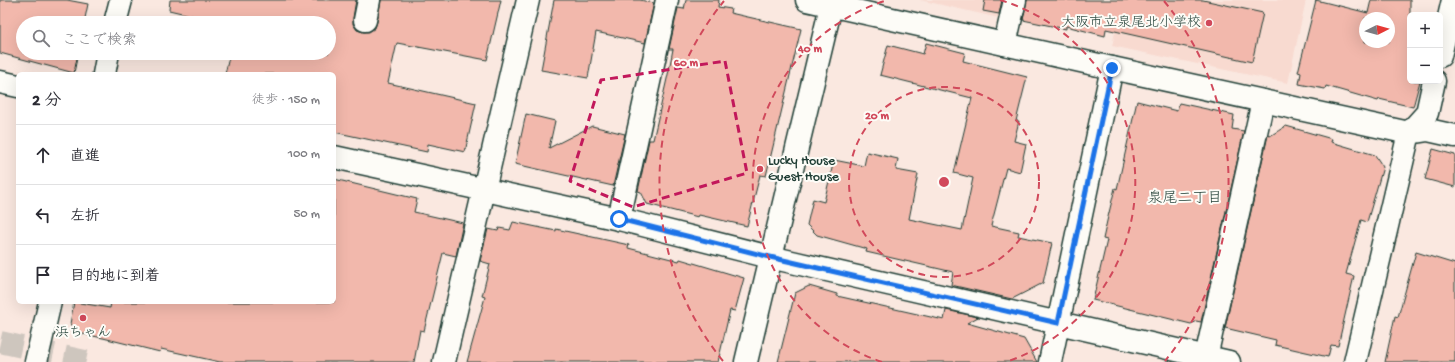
<!DOCTYPE html>
<html lang="ja">
<meta charset="utf-8">
<style>
:root{--surface:#fff;--page:#f7f7f7;--text:#2b2b33;--muted:#7c7c81;--line:#e1e1e2}
body{margin:0;font-family:"Gochi Hand","Klee One",sans-serif;background:var(--page);color:var(--text)}
.controls{position:absolute;right:12px;top:12px;display:grid;overflow:hidden;border-radius:6px;box-shadow:0 4px 16px #0002}
.controls button{width:36px;height:36px;display:grid;place-items:center;padding:0;border:0;border-bottom:1px solid var(--line);background:var(--surface);color:var(--text);font:20px sans-serif}
.compass{position:absolute;left:1359px;top:12px;width:36px;height:36px;border-radius:50%;background:var(--surface);box-shadow:0 4px 16px #0002;rotate:84deg}
.stop{position:absolute;width:12px;height:12px;margin:-9px;border:3px solid #1a73e8;border-radius:50%;background:#fff}
.stop.end{background:#1a73e8;border-color:#fff;box-shadow:0 1px 4px #0008}
.list{margin:0;padding:0;list-style:none}
h2{display:flex;justify-content:space-between;align-items:center;height:52px;margin:0;padding:0 16px;font-size:17px}
h2 small{font-size:13px;font-weight:400;color:var(--muted)}
.list li{display:grid;grid-template-columns:26px 1fr auto;gap:12px;align-items:center;box-sizing:border-box;height:60px;padding:0 16px;border-top:1px solid var(--line)}
.list b{display:block;font-size:15px;white-space:nowrap}
.list em{font-size:13px;font-style:normal;color:var(--muted)}
.icon{flex:none;width:22px;height:22px;fill:none;stroke:currentColor;stroke-width:2;stroke-linecap:round;stroke-linejoin:round}
.map{position:relative;flex:none;width:1455px;height:362px;overflow:hidden}
.search{position:absolute;background:var(--surface);box-shadow:0 4px 16px #0002;left:16px;top:16px;width:320px;height:44px;display:flex;align-items:center;gap:10px;box-sizing:border-box;padding:0 14px;border-radius:22px;color:var(--muted);font-size:15px}
.panel{position:absolute;background:var(--surface);box-shadow:0 4px 16px #0002;left:16px;top:72px;width:320px;height:232px;border-radius:6px}
.map>svg:first-child{display:block}
.built{fill:#f8dad0}
.building{fill:#f2b8ac;stroke:#1f3d34;fill-rule:evenodd}
.lines{fill:none;stroke-linecap:round;stroke-linejoin:round}
.minor-tunnel{stroke:#cec6be;stroke-width:22;stroke-dasharray:22 11;stroke-linecap:butt}
.minor-casing{stroke:#1f3d34;stroke-width:25}
.minor{stroke:#fdfcf7;stroke-width:22}
.route{stroke:#1a73e8;stroke-width:5}
.marked{fill:none;stroke:#c2185b;stroke-width:3;stroke-dasharray:8 5;stroke-linejoin:round}
.ring{fill:none;stroke:#d1495b;stroke-width:2;stroke-dasharray:7 5}
.poi-dot{fill:#d1495b;stroke:#fdfcf7;stroke-width:1.5}
.labels{text-anchor:middle;dominant-baseline:central;stroke-width:4;stroke-linejoin:round;paint-order:stroke}
.poi-label{font-size:14px;fill:#1f3d34;stroke:#fdfcf7;text-anchor:end}
.neighbourhood-label{font-size:15px;fill:#1f3d34;stroke:#fdfcf7}
.centre{fill:#d1495b;stroke:#fdfcf7;stroke-width:2}
.ring-label{font-size:12px;text-anchor:middle;font-weight:bold;fill:#d1495b;stroke:#fdfcf7;stroke-width:4;stroke-linejoin:round;paint-order:stroke}
</style>
<div class="map">
<svg width="1455" height="362" viewBox="0 0 1455 362">
<rect width="100%" height="100%" fill="#fae8e0"/>
<filter id="ink" filterUnits="userSpaceOnUse"><feTurbulence type="fractalNoise" baseFrequency=".025" numOctaves="2"/><feDisplacementMap in="SourceGraphic" scale="8" xChannelSelector="R" yChannelSelector="G"/><feConvolveMatrix kernelMatrix="1 2 1 2 8 2 1 2 1" color-interpolation-filters="sRGB"/></filter>
<g filter="url(#ink)">
<g class="built">
<polygon points="920,0 1003,0 999,18"/>
<polygon points="1122,0 1306,0 1288,83 1112,46"/>
</g>
<g class="building">
<polygon points="0,0 67,0 88,4 84,23 23,23 23,53 78,53 74,73 0,53"/>
<polygon points="170,0 356,0 353,18 353,24 357,30 363,32 369,32 375,28 377,22 381,0 501,0 487,60 397,43 388,83 476,103 465,152 428,144 427,152 334,132 334,74 225,74 230,53 329,53 329,23 224,23 169,10"/>
<polygon points="554,0 640,0 654,3 645,43 596,32 588,78 541,70"/>
<polygon points="686,0 719,0 718,7 731,9 730,13 801,29 766,176 760,175 747,226 699,215 698,217 647,204 641,192 638,191 649,140 653,140 669,70 673,49 669,49 678,8 684,9"/>
<polygon points="985,0 1002,0 999,14 983,11"/>
<polygon points="1027,0 1203,0 1263,13 1252,62 1106,29 1105,36 1066,26 1066,29 1023,20"/>
<path d="M1316,0L1368,13L1371,0H1410V81H1420L1413,107L1379,99L1378,101L1326,86L1325,89L1299,84L1301,73L1298,72ZM1365,18H1389V42H1365Z"/>
<polygon points="926,43 965,53 963,61 1027,77 1016,121 1019,121 1014,141 1026,144 1020,172 1006,168 991,226 1019,232 1018,236 1052,243 1043,283 1012,299 951,285 953,272 866,252 867,249 817,235 807,225 813,199 824,202 834,160 864,166 867,152 898,159 896,170 918,174 909,219 962,230 973,178 954,173 972,98 880,75 888,45 923,54"/>
<polygon points="1137,101 1177,111 1179,103 1234,115 1232,129 1244,131 1201,322 1196,321 1191,324 1093,300 1107,240 1103,239 1107,221 1115,188 1117,189"/>
<polygon points="526,114 555,121 549,148 592,126 625,134 613,186 515,164"/>
<polygon points="1286,126 1332,139 1331,142 1375,155 1383,167 1367,222 1361,220 1346,274 1354,276 1338,346 1331,345 1328,357 1275,345 1276,340 1225,328 1268,135 1270,136"/>
<polygon points="1433,149 1455,155 1455,187 1425,179"/>
<polygon points="334,179 417,199 414,212 463,223 456,256 443,253 424,331 420,330 414,362 220,362 161,349 160,352 103,338 78,333 70,324 74,302 110,308 111,302 334,302"/>
<polygon points="513,222 556,231 556,229 629,245 628,248 679,261 680,259 744,278 735,311 730,310 718,362 467,362 485,297 482,296 490,264 480,261 488,229 498,231 499,228 510,230"/>
<polygon points="1416,252 1455,264 1455,362 1385,362 1395,316 1398,317"/>
<polygon points="809,286 837,294 837,296 944,320 946,310 978,317 967,323 1024,339 1037,362 778,362 795,293"/>
</g>
<g class="lines">
<polyline class="minor-tunnel" points="0,342 89,362"/>
<g class="minor-casing">
<g id="minor">
<polyline points="807,0 1112,68 1409,133 1428,130 1455,136"/>
<polyline points="365,20 369,0"/>
<polyline points="115,23 121,0"/>
<polyline points="1005,44 1015,0"/>
<polyline points="1440,56 1453,0"/>
<polyline points="104,74 108,53"/>
<polyline points="0,82 18,86"/>
<polyline points="334,157 619,219 770,257 1229,362"/>
<polyline points="619,219 667,0"/>
<polyline points="1206,357 1263,101"/>
<polyline points="36,362 50,302"/>
<polyline points="444,362 528,0"/>
<polyline points="746,362 831,6"/>
<polyline points="1050,362 1112,68"/>
<polyline points="1355,362 1409,133 1427,113 1434,81"/>
</g>
</g>
<use href="#minor" class="minor"/>
</g>
</g>
<g class="lines" filter="url(#ink)">
<polyline class="route" points="619,219 770,257 1058,323 1112,68"/>
</g>
<path class="marked" d="M725,61L747,173L633,207L570,181L601,80Z"/>
<g class="ring">
<circle cx="944" cy="182" r="95"/>
<path d="M882 362A190 190 0 0 1 888 0M1000 0A190 190 0 0 1 1006 362"/>
<path d="M723 361A285 285 0 0 1 724 1M1164 1A285 285 0 0 1 1165 361"/>
</g>
<g class="poi-dot">
<circle cx="1209" cy="23" r="4"/>
<circle cx="760" cy="169" r="4"/>
<circle cx="83" cy="318" r="4"/>
</g>
<g class="labels">
<g class="poi-label">
<text x="1201" y="23">大阪市立泉尾北小学校</text>
<text x="768" y="161" text-anchor="start">Lucky House<tspan x="768" dy="16">Guest House</tspan></text>
<text x="83" y="333" text-anchor="middle">浜ちゃん</text>
</g>
<g class="neighbourhood-label">
<text x="1185" y="199">泉尾二丁目</text>
</g>
</g>
<circle cx="944" cy="182" r="6" class="centre"/>
<g class="ring-label">
<text x="810" y="52">40 m</text>
<text x="686" y="66">60 m</text>
<text x="877" y="119">20 m</text>
</g>
</svg>
<div class="controls">
<button>+</button>
<button>−</button>
</div>
<svg class="compass" viewBox="-18 -18 36 36"><path d="M0-13l5 13h-10z" fill="#e53935"/><path d="M0 13l5-13h-10z" fill="#7c7c81"/></svg>
<div class="stop" style="left:619px;top:219px"></div>
<div class="stop end" style="left:1112px;top:68px"></div>
<div class="search"><svg class="icon" aria-label="search" viewBox="0 0 24 24"><circle cx="10" cy="10" r="6"/><path d="M15 15l6 6"/></svg>ここで検索</div>
<section class="panel">
<h2>2 分<small>徒歩 · 150 m</small></h2>
<ul class="list">
<li><svg class="icon" aria-label="ahead" viewBox="0 0 24 24"><path d="M12 20V5M6 11l6-6 6 6"/></svg><div><b>直進</b></div><em>100 m</em></li>
<li><svg class="icon" aria-label="left" viewBox="0 0 24 24"><path d="M17 20v-9H6M10 6l-5 5 5 5"/></svg><div><b>左折</b></div><em>50 m</em></li>
<li><svg class="icon" aria-label="arrive" viewBox="0 0 24 24"><path d="M6 21V4h12l-3 4 3 4H6"/></svg><div><b>目的地に到着</b></div></li>
</ul>
</section>
</div>
